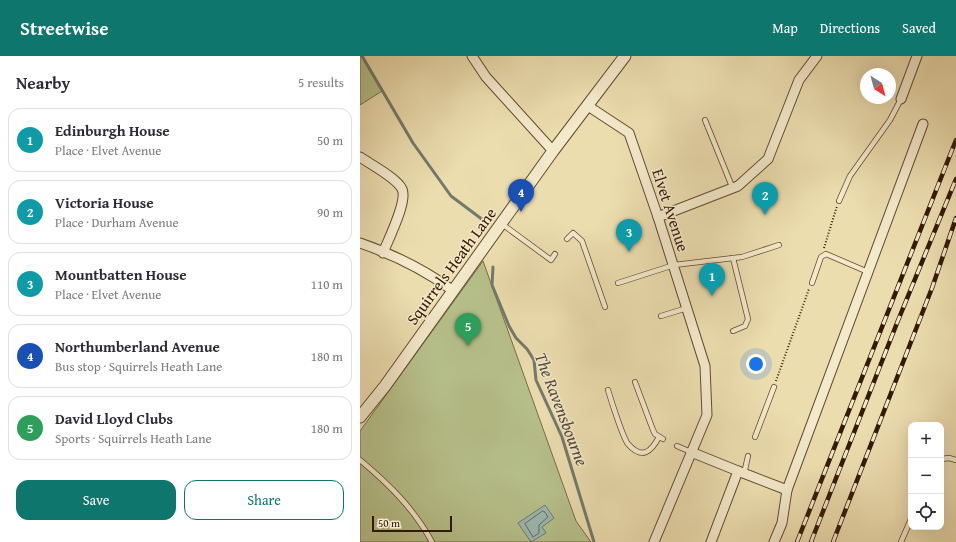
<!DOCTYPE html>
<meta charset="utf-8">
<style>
:root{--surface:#fff;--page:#f7f7f7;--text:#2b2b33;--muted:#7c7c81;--line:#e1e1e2;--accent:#0f766e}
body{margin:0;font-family:"Gentium Book Plus",serif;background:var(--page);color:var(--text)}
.controls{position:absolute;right:12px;bottom:12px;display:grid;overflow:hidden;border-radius:8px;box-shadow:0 4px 16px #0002}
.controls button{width:36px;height:36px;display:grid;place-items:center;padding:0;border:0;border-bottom:1px solid var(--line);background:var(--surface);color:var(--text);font:20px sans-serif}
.compass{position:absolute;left:500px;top:12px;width:36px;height:36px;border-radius:50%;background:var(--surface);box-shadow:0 4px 16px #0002;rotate:144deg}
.scale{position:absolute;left:12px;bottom:10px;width:80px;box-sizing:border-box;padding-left:4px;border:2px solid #341903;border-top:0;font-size:11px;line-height:14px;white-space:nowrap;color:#341903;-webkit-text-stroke:3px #f3e9cb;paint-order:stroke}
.you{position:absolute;left:396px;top:308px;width:14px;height:14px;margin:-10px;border:3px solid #fff;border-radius:50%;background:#1a73e8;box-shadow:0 0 0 6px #1a73e833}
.badge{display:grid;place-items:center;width:26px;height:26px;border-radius:50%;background:var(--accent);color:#fff;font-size:13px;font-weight:700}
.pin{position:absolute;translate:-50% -33px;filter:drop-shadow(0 1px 2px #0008)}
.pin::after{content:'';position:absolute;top:21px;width:14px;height:12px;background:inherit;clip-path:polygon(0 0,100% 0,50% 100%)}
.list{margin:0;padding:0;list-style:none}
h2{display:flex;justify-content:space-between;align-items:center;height:52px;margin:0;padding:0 16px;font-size:17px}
h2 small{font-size:13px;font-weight:400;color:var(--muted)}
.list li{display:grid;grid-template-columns:26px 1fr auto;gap:12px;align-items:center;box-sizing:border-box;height:64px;margin:0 8px 8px;padding:0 8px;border:1px solid var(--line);border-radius:12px}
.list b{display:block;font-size:15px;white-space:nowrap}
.list p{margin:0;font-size:13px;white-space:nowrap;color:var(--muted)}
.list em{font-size:13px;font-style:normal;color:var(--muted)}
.actions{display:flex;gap:8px;padding:12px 16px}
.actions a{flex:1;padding:9px 0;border:1px solid var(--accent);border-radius:12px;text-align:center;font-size:14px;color:var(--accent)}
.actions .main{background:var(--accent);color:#fff}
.icon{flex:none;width:22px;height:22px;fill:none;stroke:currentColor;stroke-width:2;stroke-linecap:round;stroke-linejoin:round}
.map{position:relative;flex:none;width:596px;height:486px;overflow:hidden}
header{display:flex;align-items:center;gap:24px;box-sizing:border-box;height:56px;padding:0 20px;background:var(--accent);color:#fff}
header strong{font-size:19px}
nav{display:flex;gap:22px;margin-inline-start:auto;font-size:14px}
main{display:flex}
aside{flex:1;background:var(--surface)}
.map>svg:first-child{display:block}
.green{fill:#b7c18b;stroke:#766d47}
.water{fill:#9cbab4;stroke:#727a6d}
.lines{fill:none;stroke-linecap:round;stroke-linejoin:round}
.shore{stroke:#686a5c;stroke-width:1}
.stream{stroke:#727a6d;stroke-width:3}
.service-casing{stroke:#624a2e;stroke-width:6}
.minor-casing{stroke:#624a2e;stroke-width:11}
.tertiary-casing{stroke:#624a2e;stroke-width:13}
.path{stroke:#341903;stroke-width:2;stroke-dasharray:1 2;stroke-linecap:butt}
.service{stroke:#f3e9cb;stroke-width:4.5}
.minor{stroke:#f3e9cb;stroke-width:9}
.tertiary{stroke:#f3e9cb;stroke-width:11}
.rail-casing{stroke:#341903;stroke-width:4.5}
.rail{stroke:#f3e9cb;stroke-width:3;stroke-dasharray:9;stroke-linecap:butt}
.labels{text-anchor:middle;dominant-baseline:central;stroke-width:3;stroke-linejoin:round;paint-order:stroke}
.street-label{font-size:16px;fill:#341903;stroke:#f3e9cb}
.water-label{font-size:17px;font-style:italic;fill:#534938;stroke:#f3e9cb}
</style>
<header>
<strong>Streetwise</strong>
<nav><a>Map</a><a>Directions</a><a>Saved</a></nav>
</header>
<main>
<aside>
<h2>Nearby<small>5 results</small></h2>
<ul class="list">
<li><span class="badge" style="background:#0f9aa8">1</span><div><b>Edinburgh House</b><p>Place · Elvet Avenue</p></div><em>50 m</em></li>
<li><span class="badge" style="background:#0f9aa8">2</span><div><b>Victoria House</b><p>Place · Durham Avenue</p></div><em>90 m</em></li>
<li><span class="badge" style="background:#0f9aa8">3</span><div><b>Mountbatten House</b><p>Place · Elvet Avenue</p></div><em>110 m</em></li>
<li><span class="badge" style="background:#1a4fb4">4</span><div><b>Northumberland Avenue</b><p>Bus stop · Squirrels Heath Lane</p></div><em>180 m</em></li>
<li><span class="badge" style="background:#2e9e5b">5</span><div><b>David Lloyd Clubs</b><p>Sports · Squirrels Heath Lane</p></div><em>180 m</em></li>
</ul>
<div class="actions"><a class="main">Save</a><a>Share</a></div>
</aside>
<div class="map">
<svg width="596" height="486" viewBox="0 0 596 486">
<rect width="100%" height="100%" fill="#ecddaf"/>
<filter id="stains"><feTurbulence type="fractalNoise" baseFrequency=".005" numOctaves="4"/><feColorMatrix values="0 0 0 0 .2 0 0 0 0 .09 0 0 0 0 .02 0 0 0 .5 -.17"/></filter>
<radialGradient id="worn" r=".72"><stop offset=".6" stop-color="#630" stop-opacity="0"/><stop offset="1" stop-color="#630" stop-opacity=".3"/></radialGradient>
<g class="green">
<polygon points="0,0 3,0 22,35 0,49"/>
<polygon points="123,205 216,465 231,486 0,486 0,375"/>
</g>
<polygon class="water" points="185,449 194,462 182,471 186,477 171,486 158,467"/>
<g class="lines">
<polygon class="shore" points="183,455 185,456 188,461 179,469 179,477 173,481 165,468"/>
<g class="stream">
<polyline points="2,0 53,87 91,140 123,164"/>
<polyline points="133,211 132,229 149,270 156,282 167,293 174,304 176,324 202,381 234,486"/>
</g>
<g class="service-casing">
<g id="service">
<polyline points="345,64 373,133"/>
<polyline points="479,145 490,120 530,64 541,43"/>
<polyline points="142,168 191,204 195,198"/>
<polyline points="207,183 213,177 222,185 245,251"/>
<polyline points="258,227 314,209 382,201 419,189"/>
<polyline points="452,227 461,201 466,198 508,216"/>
<polyline points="301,260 327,252"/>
<polyline points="373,275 385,270 388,263 373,202"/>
<polyline points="275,326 293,374 295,378 303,383"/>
<path d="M248,334C251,344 263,382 268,388C282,404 291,396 299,381"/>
<polyline points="395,381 414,331"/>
<polyline points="317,390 331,396"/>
<polyline points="581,403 589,402 596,404"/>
<path d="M0,404C29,428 54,453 72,486"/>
<polyline points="384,418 388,400"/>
<polyline points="541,486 551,463"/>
</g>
</g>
<g class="minor-casing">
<g id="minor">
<polyline points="112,0 126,21 193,95"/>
<polyline points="541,43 557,0"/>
<polyline points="228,50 269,77 298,161 345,310 347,359 294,486"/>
<path d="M0,101C10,108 37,122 42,133C48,145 28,184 23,197"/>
<polyline points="298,161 378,130 408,103 439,24 457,0"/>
<path d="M0,187C32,198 65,214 92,234"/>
<polyline points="331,396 378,415 351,486"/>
<polyline points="378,415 427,434 563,68"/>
<polyline points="414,486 422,467 427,434"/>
</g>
</g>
<g class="tertiary-casing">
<polyline id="tertiary" points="0,361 25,330 193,95 265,0"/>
</g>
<g class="path">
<polyline points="464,192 477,150"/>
<polyline points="416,325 449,233"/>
</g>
<use href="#service" class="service"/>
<use href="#minor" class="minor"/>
<use href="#tertiary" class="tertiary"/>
<g class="rail-casing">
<g id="rail">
<polyline points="437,486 596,84"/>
<polyline points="451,486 537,267 596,123"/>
<polyline points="473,486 572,232 596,162"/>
</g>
</g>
<use href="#rail" class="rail"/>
</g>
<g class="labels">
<g class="street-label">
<text transform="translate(311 154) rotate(72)">Elvet Avenue</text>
<text transform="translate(91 210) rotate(-54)">Squirrels Heath Lane</text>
</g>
<g class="water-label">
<text transform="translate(202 353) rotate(69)">The Ravensbourne</text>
</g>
</g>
<rect width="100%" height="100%" filter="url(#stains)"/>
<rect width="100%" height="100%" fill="url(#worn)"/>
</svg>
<div class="controls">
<button>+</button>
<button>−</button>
<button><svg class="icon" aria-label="locate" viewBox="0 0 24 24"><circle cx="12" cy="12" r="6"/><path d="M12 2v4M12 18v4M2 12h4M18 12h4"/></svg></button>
</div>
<svg class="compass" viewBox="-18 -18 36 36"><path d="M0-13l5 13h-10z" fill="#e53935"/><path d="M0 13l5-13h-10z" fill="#7c7c81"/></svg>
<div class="scale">50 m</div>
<div class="you"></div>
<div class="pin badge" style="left:352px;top:240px;background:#0f9aa8">1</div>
<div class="pin badge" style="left:405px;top:159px;background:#0f9aa8">2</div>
<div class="pin badge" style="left:269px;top:196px;background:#0f9aa8">3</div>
<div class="pin badge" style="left:161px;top:156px;background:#1a4fb4">4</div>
<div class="pin badge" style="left:108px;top:290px;background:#2e9e5b">5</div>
</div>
</main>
